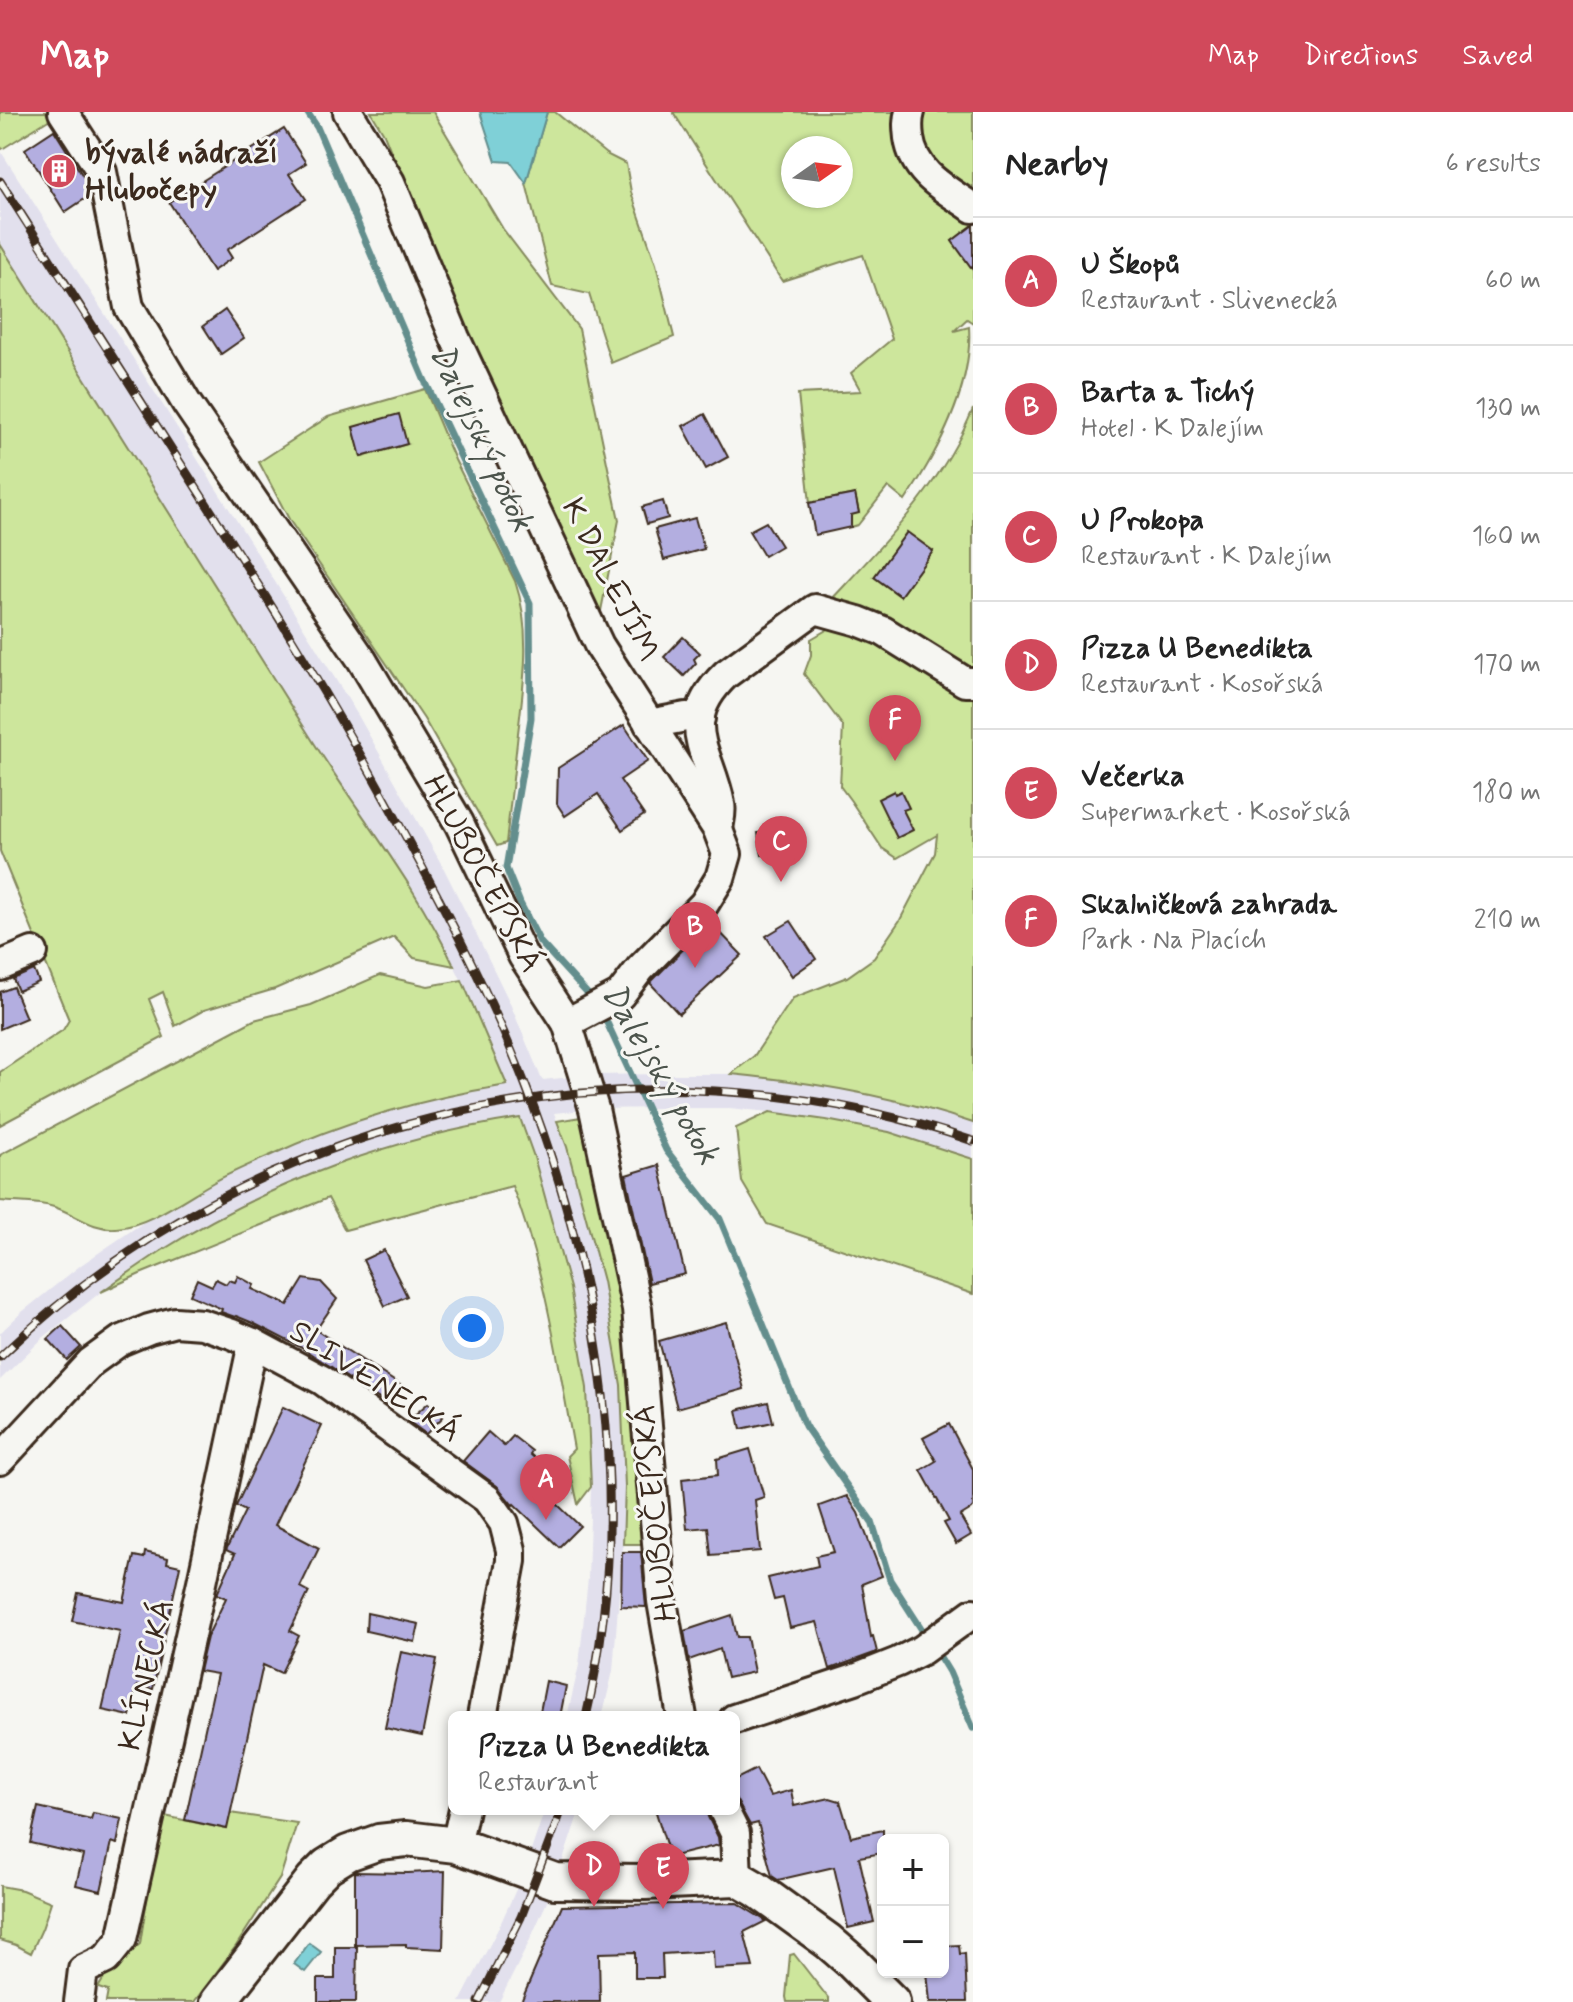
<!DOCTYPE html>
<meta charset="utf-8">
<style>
:root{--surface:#fff;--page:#f2f2f2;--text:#222;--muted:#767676;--line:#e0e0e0;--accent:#d1495b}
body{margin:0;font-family:Mynerve,sans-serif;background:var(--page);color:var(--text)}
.controls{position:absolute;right:24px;bottom:24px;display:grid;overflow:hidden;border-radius:12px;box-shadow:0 2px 6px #0004}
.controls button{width:72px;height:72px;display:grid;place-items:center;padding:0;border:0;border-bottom:2px solid var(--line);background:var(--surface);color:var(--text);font:40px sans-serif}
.compass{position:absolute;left:781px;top:24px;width:72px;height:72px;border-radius:50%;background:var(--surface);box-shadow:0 2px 6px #0004;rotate:76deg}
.you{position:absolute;left:472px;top:1216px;width:28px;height:28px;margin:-20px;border:6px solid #fff;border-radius:50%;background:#1a73e8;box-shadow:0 0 0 12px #1a73e833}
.badge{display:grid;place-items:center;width:52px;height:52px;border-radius:50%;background:var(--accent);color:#fff;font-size:26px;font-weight:700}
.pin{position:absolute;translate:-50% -66px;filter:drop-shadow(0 2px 4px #0008)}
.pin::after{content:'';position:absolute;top:42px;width:28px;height:24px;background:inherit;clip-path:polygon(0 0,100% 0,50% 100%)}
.popup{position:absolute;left:448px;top:1599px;width:292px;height:104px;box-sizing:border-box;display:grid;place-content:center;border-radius:12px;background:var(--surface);filter:drop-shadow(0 2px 6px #0005);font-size:26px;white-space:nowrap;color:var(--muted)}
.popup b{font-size:30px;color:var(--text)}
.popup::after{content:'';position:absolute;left:50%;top:100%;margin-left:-16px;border:16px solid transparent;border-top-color:var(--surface)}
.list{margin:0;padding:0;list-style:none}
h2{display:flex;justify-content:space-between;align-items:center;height:104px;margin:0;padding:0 32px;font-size:34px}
h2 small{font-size:26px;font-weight:400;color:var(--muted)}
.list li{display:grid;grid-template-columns:52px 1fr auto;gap:24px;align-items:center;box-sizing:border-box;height:128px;padding:0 32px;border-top:2px solid var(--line)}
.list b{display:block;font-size:30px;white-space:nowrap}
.list p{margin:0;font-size:26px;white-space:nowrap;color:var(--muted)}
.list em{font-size:26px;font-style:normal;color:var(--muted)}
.map{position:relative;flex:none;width:973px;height:1890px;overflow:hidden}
header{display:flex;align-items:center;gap:48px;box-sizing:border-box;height:112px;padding:0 40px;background:var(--accent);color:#fff}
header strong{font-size:38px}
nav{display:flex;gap:44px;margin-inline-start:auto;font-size:28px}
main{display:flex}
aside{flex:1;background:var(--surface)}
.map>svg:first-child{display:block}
.built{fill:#e2e0ed}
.green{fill:#cde69c;stroke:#84885d;stroke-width:2;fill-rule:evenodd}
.water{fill:#7fd0d7;stroke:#648e8d;stroke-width:2}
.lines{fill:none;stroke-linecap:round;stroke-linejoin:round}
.stream{stroke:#648e8d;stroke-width:7}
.building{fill:#b3aee0;stroke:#3b2a1e;stroke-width:2}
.minor-casing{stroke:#3b2a1e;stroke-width:34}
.tertiary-casing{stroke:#3b2a1e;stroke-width:40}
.minor{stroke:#f6f6f2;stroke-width:28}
.tertiary{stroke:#f6f6f2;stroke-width:34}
.rail-casing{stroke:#3b2a1e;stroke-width:9}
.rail{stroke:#f6f6f2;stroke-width:6;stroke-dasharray:18;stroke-linecap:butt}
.labels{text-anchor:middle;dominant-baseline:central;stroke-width:6;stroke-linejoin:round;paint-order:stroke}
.poi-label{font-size:32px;font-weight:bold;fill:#3b2a1e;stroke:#f6f6f2;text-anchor:start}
.street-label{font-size:32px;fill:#3b2a1e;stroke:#f6f6f2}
.water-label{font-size:34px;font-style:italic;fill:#4c544c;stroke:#f6f6f2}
</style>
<header>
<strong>Map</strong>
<nav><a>Map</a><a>Directions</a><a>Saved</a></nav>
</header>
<main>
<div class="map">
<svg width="973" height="1890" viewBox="0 0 973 1890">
<rect width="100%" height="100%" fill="#f6f6f2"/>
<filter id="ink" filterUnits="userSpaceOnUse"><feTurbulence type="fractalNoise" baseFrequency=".0125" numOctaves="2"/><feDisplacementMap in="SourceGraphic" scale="16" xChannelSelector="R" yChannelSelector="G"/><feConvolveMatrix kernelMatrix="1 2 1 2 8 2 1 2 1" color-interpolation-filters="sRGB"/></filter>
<g filter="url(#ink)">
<g class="built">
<polygon points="0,38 249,428 359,605 443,755 475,819 509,889 542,968 593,963 664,962 731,962 774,966 897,987 973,1011 973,1047 889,1020 826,1008 770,1000 729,996 664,996 595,997 554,1001 567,1035 603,1169 621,1273 625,1375 623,1432 613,1559 602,1605 567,1605 579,1553 588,1466 591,1375 570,1176 534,1045 519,1006 474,1013 403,1031 234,1097 162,1138 101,1180 44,1225 0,1268 0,1221 22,1200 81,1153 144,1110 219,1067 274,1041 334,1017 394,998 467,980 507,973 478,903 445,834 409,774 322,644 0,132"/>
<polygon points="545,1697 580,1697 555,1772 529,1830 499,1890 460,1890 499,1815 524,1760"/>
</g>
<g class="green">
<polygon points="0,0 46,0 50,7 2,37 0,34"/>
<polygon points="371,0 433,0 503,117 579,217 619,408 598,514 442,167 384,22"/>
<polygon points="547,0 555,0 606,42 626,52 631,80 656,152 674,225 611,251 589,182 552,174 526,71"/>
<path d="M673,0H973V126L966,118L952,129L973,158V211L967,207L954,219L969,215C973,276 937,341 905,389L888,375L858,413L851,415V403L859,400L855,382L810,391L798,282L861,279L851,261L892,227L863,143L782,169ZM793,36H841V84H793Z"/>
<path d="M0,132C103,295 206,459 309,623C357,700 416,772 454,854L414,846L394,825L275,877L204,898L175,914L163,880L149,887L164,925L0,1013V960L63,918L69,908L0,739Z"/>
<path d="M425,277L455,348L515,469C532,518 524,571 518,621C514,658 510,694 506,731L497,734L424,607L290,409L259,350L328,305ZM353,316L407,332L362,345Z"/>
<path d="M973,297V1011C894,984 813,970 731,962L754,944L793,886L847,865L874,846L900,808L935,741L937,723L897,746L882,736L851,689L840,674L843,614L804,562L811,543V527L830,516L858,517L915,543L922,525L903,514L830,489C885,430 943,372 973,297ZM907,420L933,439L900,484L874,465Z"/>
<path d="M380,863L428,874L462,868L507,973C426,986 344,1009 269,1044C251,1052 232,1060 214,1070C187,1085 147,1115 116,1116C92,1118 76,1102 54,1095C38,1090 17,1091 0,1089V1043L254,908L311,893Z"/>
<polygon points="770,1000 826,1008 889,1020 973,1047 973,1182 767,1112 742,1070 736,1016"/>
<polygon points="581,1005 624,1195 645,1432 623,1432 625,1375 621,1273 603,1169 567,1035 557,1009"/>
<path d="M520,1006L534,1045L570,1176L587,1276L591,1375L578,1392L567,1344L574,1337C558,1249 545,1158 512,1074L345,1118L328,1086L140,1162L101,1180C121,1166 141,1152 161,1139C270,1070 393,1025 520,1006Z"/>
<polygon points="230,1701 297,1711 280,1766 236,1834 194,1890 106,1890 108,1879 98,1876 110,1856 140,1832 160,1703 226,1717"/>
<polygon points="0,1774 22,1778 51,1790 42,1817 31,1841 16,1833 0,1828"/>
<polygon points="794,1842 829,1887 829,1890 787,1890 786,1885 790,1843"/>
</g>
<g class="water">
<polygon points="480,0 547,0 526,71 511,50 496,49"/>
<polygon points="309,1831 321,1840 305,1860 294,1852"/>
</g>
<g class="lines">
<g class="stream">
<polyline points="307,0 317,15 424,267 530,491 531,606 506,756 520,791 540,830 595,890"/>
<polyline points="602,900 666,1038 720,1107 805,1314 872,1410 890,1468 928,1527"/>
<polyline points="935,1537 949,1560 973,1616"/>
</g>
</g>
<g class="building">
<polygon points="284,17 306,51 289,62 306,87 227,138 232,146 213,159 169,90"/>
<polygon points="54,18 86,69 89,84 65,100 25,37"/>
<polygon points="973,113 973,158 952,129"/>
<polygon points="225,198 244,226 221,242 203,214"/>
<polygon points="399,302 407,332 361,345 353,315"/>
<polygon points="705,302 728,345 706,357 683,314"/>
<polygon points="855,382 859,401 851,403 851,415 815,423 809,391"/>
<polygon points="663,389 668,406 647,412 642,395"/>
<polygon points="695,406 704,437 664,448 655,417"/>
<polygon points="766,410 781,434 764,444 749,419"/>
<polygon points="907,420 933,439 900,484 874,465"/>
<polygon points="683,525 700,541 694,547 696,551 684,564 664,545"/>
<polygon points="624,613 648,649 620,668 644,703 622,718 598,682 565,704 557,692 558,656"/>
<polygon points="894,679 895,682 901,679 909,696 903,698 913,718 897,726 878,687"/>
<polygon points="785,716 789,738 762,743 758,721"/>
<polygon points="791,809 816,847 792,864 766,824"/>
<polygon points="710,810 742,843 679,902 650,871"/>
<polygon points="34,858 39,870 18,879 13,867"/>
<polygon points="13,875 26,906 0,917 0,880"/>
<polygon points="659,1053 685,1162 649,1171 626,1063"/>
<polygon points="384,1138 407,1184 385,1194 363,1148"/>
<polygon points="238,1164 254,1173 252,1177 288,1193 304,1167 321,1170 337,1187 316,1218 400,1273 387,1292 302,1236 253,1211 236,1204 235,1205 221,1200 222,1197 190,1183 197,1167 212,1174 216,1167 226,1172 229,1168 235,1170"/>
<polygon points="726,1210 744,1277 677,1296 659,1229"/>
<polygon points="62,1214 81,1235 67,1248 48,1227"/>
<polygon points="768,1290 773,1310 741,1317 737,1298"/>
<polygon points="428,1291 443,1305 426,1322 408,1309"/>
<polygon points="283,1295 322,1314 275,1413 319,1436 300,1475 309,1480 290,1519 299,1524 281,1561 263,1553 227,1717 185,1708 217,1562 199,1559 207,1525 226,1486 217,1482 235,1442 226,1438 245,1399 236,1394"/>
<polygon points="949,1312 973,1357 973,1396 960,1404 971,1423 956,1432 944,1411 949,1409 921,1358 936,1349 923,1326"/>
<polygon points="488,1320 504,1334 513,1324 532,1339 530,1342 546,1356 534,1370 580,1414 559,1435 514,1392 513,1393 511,1391 497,1374 463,1349"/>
<polygon points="750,1337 764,1385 755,1388 760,1439 711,1443 708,1415 687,1417 682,1367 718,1363 717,1347"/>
<polygon points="847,1384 858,1401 882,1464 862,1472 871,1525 873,1524 877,1540 830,1557 817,1510 790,1516 783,1486 774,1488 768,1466 818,1454 816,1444 834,1440 819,1394"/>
<polygon points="145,1440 168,1446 167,1451 180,1454 153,1577 137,1574 130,1604 102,1598 120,1519 72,1509 78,1481 124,1490 134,1444 144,1446"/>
<polygon points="622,1440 641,1440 646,1495 621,1494"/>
<polygon points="367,1501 419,1512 415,1530 366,1519"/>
<polygon points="732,1503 737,1525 747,1525 754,1560 727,1566 720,1537 689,1548 684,1519"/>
<polygon points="401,1540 437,1547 422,1624 385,1616"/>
<polygon points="546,1569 566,1574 560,1605 539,1605"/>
<polygon points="756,1657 770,1684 791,1678 794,1694 830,1686 840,1689 851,1725 883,1718 883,1741 859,1745 874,1810 848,1816 834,1755 778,1768 772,1764 758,1711 750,1713 734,1684 734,1668"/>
<polygon points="38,1695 91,1707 93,1701 122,1707 117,1732 112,1730 101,1779 76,1773 83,1743 30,1731"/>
<polygon points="655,1697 706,1697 708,1705 718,1725 719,1733 670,1745"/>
<polygon points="445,1759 443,1837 406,1835 406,1832 355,1833 355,1760 408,1761"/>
<polygon points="737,1791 766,1809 744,1820 753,1855 714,1857 713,1839 662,1842 663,1866 635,1866 635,1840 599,1841 600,1890 521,1890 562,1794"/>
<polygon points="959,1833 960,1842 965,1841 967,1890 930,1890 927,1860 943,1860 943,1834"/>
<polygon points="335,1835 357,1835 356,1890 318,1890 318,1867 335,1867"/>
</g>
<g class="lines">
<g class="minor-casing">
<g id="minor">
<polyline points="63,0 102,60 129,195 187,292 362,548 459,711 523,844 567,911 594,997 637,1197 662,1489 682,1605"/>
<polyline points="348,0 390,70 455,226 599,533 718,718 727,742 720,766 704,792 640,857 620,883 567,911"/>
<path d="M910,0C907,9 908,16 909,26C914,62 946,77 973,96"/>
<polyline points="649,612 686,605 700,606"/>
<path d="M718,717C719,709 722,700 720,692C710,639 675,611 726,562L815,497L858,509L883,519L965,570H973"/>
<polyline points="0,854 33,840"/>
<polyline points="0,1348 91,1250 120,1229 149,1217 175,1210 202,1212 232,1222 253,1231 322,1268 487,1387 504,1411 511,1438 511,1449 482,1605"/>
<polyline points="734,1607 855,1567 898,1550 922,1538 973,1501"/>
<polyline points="723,1697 735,1721 737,1766"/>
<polyline points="456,1733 464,1697"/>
<polyline points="79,1890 83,1858 106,1847 122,1827 202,1470 253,1231"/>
</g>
</g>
<g class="tertiary-casing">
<polyline id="tertiary" points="218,1890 313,1768 327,1754 348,1741 379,1730 406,1727 456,1733 555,1769 645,1770 737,1766 756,1777 828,1829 851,1849 892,1890"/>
</g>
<use href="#minor" class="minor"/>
<use href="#tertiary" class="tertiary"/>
<g class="rail-casing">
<g id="rail">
<path d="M0,69C76,189 153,308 229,427C292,525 352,624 407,727C450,806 492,887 525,972C603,1172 635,1394 586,1605"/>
<path d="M0,1245C256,997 636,913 973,1029"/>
<polyline points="479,1890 521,1805 562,1697"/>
</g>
</g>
<use href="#rail" class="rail"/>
</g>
</g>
<defs>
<g id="building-disc" transform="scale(1.8)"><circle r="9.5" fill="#d1495b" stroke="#f6f6f2"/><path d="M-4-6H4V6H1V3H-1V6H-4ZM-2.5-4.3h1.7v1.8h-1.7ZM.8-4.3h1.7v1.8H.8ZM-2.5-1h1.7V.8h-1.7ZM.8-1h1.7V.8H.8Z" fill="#fff"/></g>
</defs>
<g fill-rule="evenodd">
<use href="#building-disc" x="59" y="59"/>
</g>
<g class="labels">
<g class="poi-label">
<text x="85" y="41">bývalé nádraží<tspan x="85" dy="37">Hlubočepy</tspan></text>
</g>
<g class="street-label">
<text transform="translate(610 468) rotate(63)">K DALEJÍM</text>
<text transform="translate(482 762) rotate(62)">HLUBOČEPSKÁ</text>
<text transform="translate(375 1270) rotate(33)">SLIVENECKÁ</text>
<text transform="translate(656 1401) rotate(-96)">HLUBOČEPSKÁ</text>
<text transform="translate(147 1563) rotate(-77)">KLÍNECKÁ</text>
</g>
<g class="water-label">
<text transform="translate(481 326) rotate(65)">Dalejský potok</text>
<text transform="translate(660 962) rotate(60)">Dalejský potok</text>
</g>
</g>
</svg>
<div class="controls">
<button>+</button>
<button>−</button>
</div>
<svg class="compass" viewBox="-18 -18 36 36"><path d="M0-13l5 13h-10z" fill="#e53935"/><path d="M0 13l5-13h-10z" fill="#767676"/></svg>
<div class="you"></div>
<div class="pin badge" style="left:546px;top:1408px">A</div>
<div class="pin badge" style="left:695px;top:856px">B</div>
<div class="pin badge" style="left:781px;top:770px">C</div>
<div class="pin badge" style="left:594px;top:1795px">D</div>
<div class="popup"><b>Pizza U Benedikta</b>Restaurant</div>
<div class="pin badge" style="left:663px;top:1797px">E</div>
<div class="pin badge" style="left:895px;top:649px">F</div>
</div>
<aside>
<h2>Nearby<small>6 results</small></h2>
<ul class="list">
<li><span class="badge">A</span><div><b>U Škopů</b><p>Restaurant · Slivenecká</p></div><em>60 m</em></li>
<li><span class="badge">B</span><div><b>Barta a Tichý</b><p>Hotel · K Dalejím</p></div><em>130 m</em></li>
<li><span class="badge">C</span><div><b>U Prokopa</b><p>Restaurant · K Dalejím</p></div><em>160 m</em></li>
<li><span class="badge">D</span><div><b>Pizza U Benedikta</b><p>Restaurant · Kosořská</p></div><em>170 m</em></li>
<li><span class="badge">E</span><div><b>Večerka</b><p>Supermarket · Kosořská</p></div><em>180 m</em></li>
<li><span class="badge">F</span><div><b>Skalničková zahrada</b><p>Park · Na Placích</p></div><em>210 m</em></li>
</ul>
</aside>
</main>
